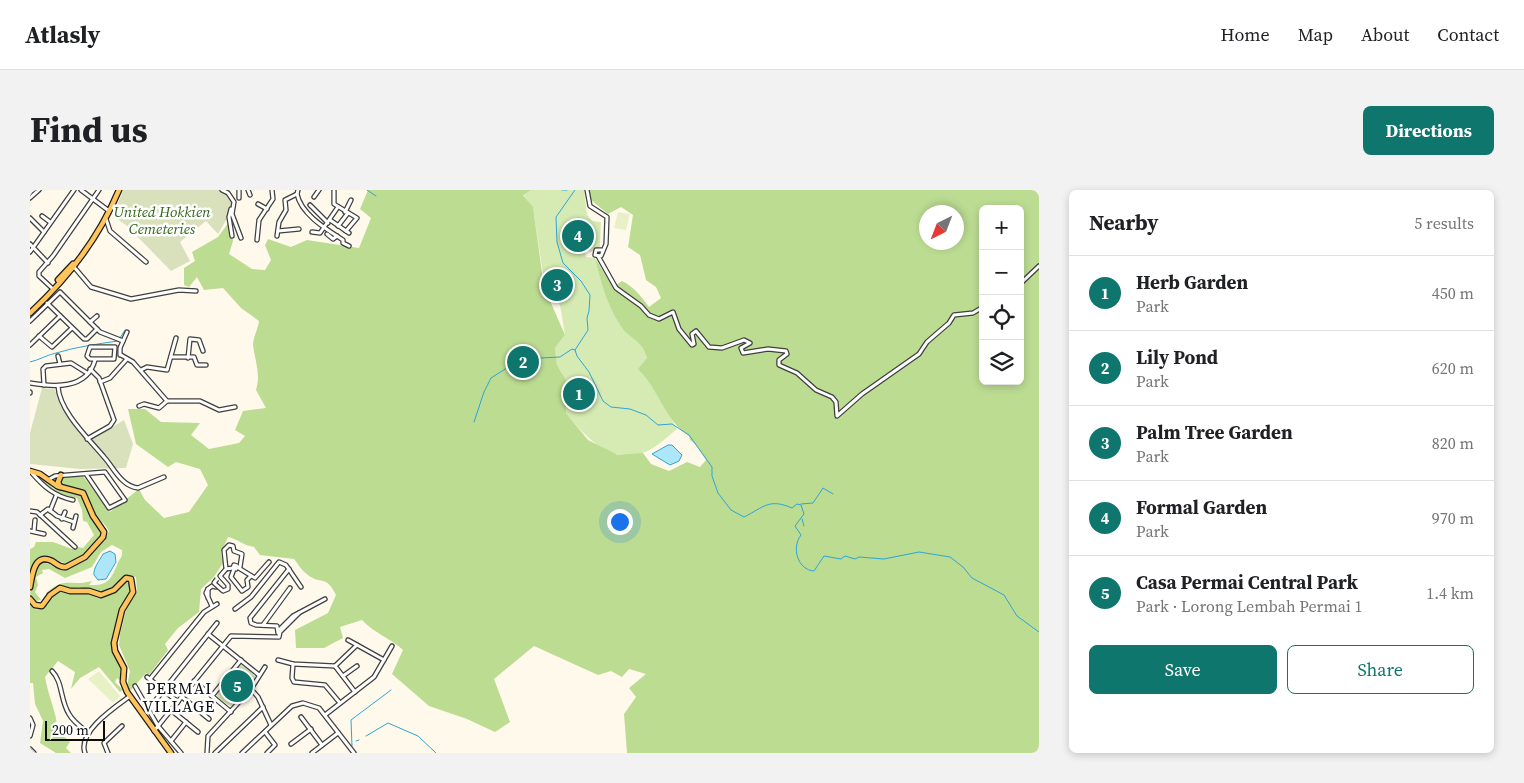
<!DOCTYPE html>
<meta charset="utf-8">
<style>
:root{--surface:#fff;--page:#f2f2f2;--text:#202124;--muted:#757577;--line:#e0e0e0;--accent:#0f766e}
body{margin:0;font-family:"Source Serif 4",serif;background:var(--page);color:var(--text)}
.controls{position:absolute;right:15px;top:15px;display:grid;overflow:hidden;border-radius:8px;box-shadow:0 2px 8px #0003}
.controls button{width:45px;height:45px;display:grid;place-items:center;padding:0;border:0;border-bottom:1px solid var(--line);background:var(--surface);color:var(--text);font:25px sans-serif}
.compass{position:absolute;left:889px;top:15px;width:45px;height:45px;border-radius:50%;background:var(--surface);box-shadow:0 2px 8px #0003;rotate:222deg}
.scale{position:absolute;left:15px;bottom:12px;width:60px;box-sizing:border-box;padding-left:5px;border:2px solid #0c0c0c;border-top:0;font-size:14px;line-height:18px;white-space:nowrap;color:#0c0c0c;-webkit-text-stroke:4px #fff;paint-order:stroke}
.you{position:absolute;left:589px;top:331px;width:18px;height:18px;margin:-12px;border:4px solid #fff;border-radius:50%;background:#1a73e8;box-shadow:0 0 0 8px #1a73e833}
.badge{display:grid;place-items:center;width:32px;height:32px;border-radius:50%;background:var(--accent);color:#fff;font-size:16px;font-weight:700}
.pin{position:absolute;translate:-50% -50%;border:2px solid #fff;box-shadow:0 1px 5px #0006}
.list{margin:0;padding:0;list-style:none}
h2{display:flex;justify-content:space-between;align-items:center;height:65px;margin:0;padding:0 20px;font-size:21px}
h2 small{font-size:16px;font-weight:400;color:var(--muted)}
.list li{display:grid;grid-template-columns:32px 1fr auto;gap:15px;align-items:center;box-sizing:border-box;height:75px;padding:0 20px;border-top:1px solid var(--line)}
.list b{display:block;font-size:19px;white-space:nowrap}
.list p{margin:0;font-size:16px;white-space:nowrap;color:var(--muted)}
.list em{font-size:16px;font-style:normal;color:var(--muted)}
.actions{display:flex;gap:10px;padding:15px 20px}
.actions a{flex:1;padding:11px 0;border:1px solid var(--accent);border-radius:8px;text-align:center;font-size:18px;color:var(--accent)}
.actions .main{background:var(--accent);color:#fff}
.icon{flex:none;width:28px;height:28px;fill:none;stroke:currentColor;stroke-width:2;stroke-linecap:round;stroke-linejoin:round}
.map{position:relative;flex:none;width:1009px;height:563px;overflow:hidden;border-radius:8px}
header{display:flex;align-items:center;gap:30px;box-sizing:border-box;height:70px;padding:0 25px;background:var(--surface);border-bottom:1px solid var(--line)}
header strong{font-size:24px}
nav{display:flex;gap:28px;margin-inline-start:auto;font-size:18px}
.intro{display:flex;align-items:center;justify-content:space-between;box-sizing:border-box;height:120px;padding:0 30px}
h1{margin:0;font-size:35px}
.button{padding:12px 22px;border-radius:8px;background:var(--accent);color:#fff;font-size:18px;font-weight:700}
main{display:flex;gap:30px;padding:0 30px}
aside{flex:1;background:var(--surface);border-radius:8px;box-shadow:0 2px 8px #0003}
.map>svg:first-child{display:block}
.green{fill:#d6ebb3}
.forest{fill:#bcdc92;fill-rule:evenodd}
.cemetery{fill:#d9e1bc}
.pitch{fill:#e7f1c5}
.water{fill:#ade5f9;stroke:#31a4d3}
.lines{fill:none;stroke-linecap:round;stroke-linejoin:round}
.stream{stroke:#31a4d3;stroke-width:1}
.minor-casing{stroke:#3f3f3f;stroke-width:5.5}
.major-casing{stroke:#1d1d1d;stroke-width:7}
.minor{stroke:#fff;stroke-width:3}
.major{stroke:#ffc45b;stroke-width:4.5}
.minor-bridge-casing{stroke:#3f3f3f;stroke-width:5.5;stroke-linecap:butt}
.minor-bridge{stroke:#fff;stroke-width:3}
.labels{text-anchor:middle;dominant-baseline:central;stroke-width:5;stroke-linejoin:round;paint-order:stroke}
.park-label{font-size:15px;font-style:italic;fill:#32661a;stroke:#fff}
.neighbourhood-label{font-size:16px;letter-spacing:1px;fill:#0c0c0c;stroke:#fff}
</style>
<header>
<strong>Atlasly</strong>
<nav><a>Home</a><a>Map</a><a>About</a><a>Contact</a></nav>
</header>
<div class="intro"><h1>Find us</h1><a class="button">Directions</a></div>
<main>
<div class="map">
<svg width="1009" height="563" viewBox="0 0 1009 563">
<rect width="100%" height="100%" fill="#fff9eb"/>
<g class="green">
<path d="M501,0H554L557,25L563,31L571,32L570,57L566,58L562,62L555,60L556,67L565,68C570,90 577,116 590,135C599,150 611,148 617,168L609,179L621,191L647,239C637,247 627,257 615,262C582,277 554,245 536,223L537,192L527,175L525,158L535,145L530,115L515,97L503,18L493,4Z"/>
<polygon points="210,475 213,475 227,488 204,518 187,508 187,504"/>
</g>
<g class="forest">
<path d="M338,0H501L493,5L503,17L514,97L535,145L525,158L527,175L537,192L536,223L558,250L588,265L613,263L621,274L639,281L657,272L670,277L676,270L665,254L660,250L659,246C635,231 629,199 608,179L617,168C611,148 599,150 590,135C577,116 570,90 565,68L583,97L592,91C603,96 611,106 619,117L631,108L626,97L616,90L610,65L598,57L603,25L591,17L578,24L561,10L559,0H1009V563H597L594,524L606,507L599,498L616,484L599,479L592,487L581,481L568,485L504,456L464,489L480,532L465,542L437,529L399,516L362,484L373,460C360,448 344,443 332,430L310,437L313,448L294,458H266L265,440L298,423L306,405C296,384 290,395 278,385C272,381 268,374 264,369L230,365L224,357C212,355 208,349 198,347L191,363L193,373L184,387L171,399L169,422L148,438L135,454L138,460L119,485L116,483L100,501L97,496L100,481L89,455L90,444L97,416L107,402L106,387L96,385L82,397L71,403L49,397L39,398L33,396L17,407L16,403C36,386 39,397 62,391L59,395C77,396 81,390 87,375C89,369 93,368 92,360L82,355L71,362L62,377L35,388L19,379L12,380L13,383L6,387L8,395L5,402L11,410L6,411L0,404C3,392 2,375 15,372L31,380H37L55,370L67,354L74,351L79,341C75,333 68,329 64,322C50,299 61,301 31,295L30,290L32,287L53,286L80,322L109,299L115,310L134,328L159,322L178,295L170,279L146,272L138,277L106,254L98,219H115L131,232L170,233L161,245L179,259L209,253L215,246L205,240L213,221L236,218L226,200C231,184 225,171 223,155C223,148 228,139 229,131L211,118L193,98L174,100L167,87L159,97L154,95V78L165,71L162,62L188,47L199,32L203,51L199,64L222,79L235,80L241,70L235,55L238,49L261,57L277,50L329,58L341,28L330,19ZM953,19H990V191H953ZM896,22H926V52H896Z"/>
<path d="M12,288L24,299L51,303L73,342L54,365L37,374L17,367L6,371L0,387V359L4,357L6,352H23L45,360L48,357L53,358L64,345L57,332L53,331L52,320L47,308C33,305 17,303 12,288Z"/>
<path d="M99,390L100,404L83,445L82,457L93,478L91,491L87,488L85,492L93,500L90,502L69,477L50,488L41,499L45,482L28,471L15,487C18,505 27,524 28,541L40,552L36,558L41,563H26L10,553L13,531L5,514L3,493H0V412L5,419C17,421 19,405 29,401C30,401 57,402 60,403C64,404 66,407 71,407C84,403 91,392 99,390Z"/>
</g>
<g class="cemetery">
<polygon points="93,0 199,0 195,3 204,17 188,44 176,31 150,52 160,71 141,81 96,35 83,26"/>
<polygon points="12,198 24,199 57,252 94,230 103,254 96,278 50,279 0,274 0,243"/>
</g>
<g class="pitch">
<polygon points="588,22 600,24 596,40 584,38"/>
<polygon points="69,481 90,506 83,513 58,489"/>
</g>
<g class="water">
<polygon points="638,255 642,255 652,265 649,271 640,275 622,264"/>
<path d="M80,361L85,364L86,372L76,389L68,390L64,385C63,378 70,370 73,364Z"/>
</g>
<g class="lines">
<g class="stream">
<polyline points="337,0 346,6"/>
<polyline points="532,0 537,0"/>
<path d="M545,0L526,27L527,52L533,73L551,91L560,105L559,121L557,128L558,140L545,160L547,166L559,182L573,211L581,217L600,219L616,225L628,235L642,234L659,245L682,277V286L688,303L701,320L714,327C734,317 739,308 762,318L767,314L771,315L774,324L765,336L771,345C761,358 768,380 784,381L794,366L811,369L815,366L825,369L829,367L854,369L889,362L920,367L933,377L942,388L974,405L987,426L1009,442"/>
<polyline points="90,148 95,140"/>
<path d="M0,172C9,170 17,165 26,163C46,157 67,154 88,151"/>
<polyline points="481,175 492,173"/>
<polyline points="444,232 454,202 461,188 491,169 530,167 542,159 545,160"/>
<polyline points="771,314 783,313 793,298 803,304"/>
<polyline points="772,329 774,336"/>
<polyline points="336,546 358,533 388,546 406,563"/>
<polyline points="326,551 329,550"/>
<polyline points="322,556 321,530 361,500"/>
</g>
<g class="minor-casing">
<g id="minor">
<polyline points="51,0 79,21"/>
<polyline points="192,0 198,3 204,12 202,24 211,48"/>
<polyline points="218,0 220,5"/>
<polyline points="557,0 560,16 577,27 576,54 571,66 565,65 566,60 572,60"/>
<polyline points="304,1 304,14 327,28 316,41"/>
<path d="M267,4C271,24 296,39 313,50V53L319,56"/>
<polyline points="284,7 289,0"/>
<polyline points="0,8 9,0"/>
<polyline points="209,8 209,0"/>
<polyline points="228,14 237,19"/>
<polyline points="280,15 298,33"/>
<polyline points="201,19 199,27 202,46"/>
<polyline points="315,22 321,10"/>
<polyline points="12,26 20,32"/>
<polyline points="0,28 14,42"/>
<polyline points="76,29 80,41 116,72"/>
<polyline points="300,30 319,43"/>
<polyline points="308,36 318,23"/>
<polyline points="248,41 269,39"/>
<polyline points="282,42 290,43 308,17"/>
<polyline points="297,44 303,49 307,46"/>
<polyline points="247,46 249,32 256,20 255,10 267,4 268,0"/>
<polyline points="227,50 229,30 243,9 242,0"/>
<polyline points="0,54 18,73"/>
<polyline points="0,62 44,0"/>
<polyline points="568,66 586,98 611,116 619,125 629,129 643,122 649,139 662,155 664,154 662,144 666,141 679,157 692,158 714,150 720,153 711,158 713,163 738,159 756,161 757,164 749,170 749,175 767,183 786,200 802,207 806,212 807,226 832,204 889,164 897,152 919,133 924,125 943,123 953,117"/>
<polyline points="44,77 61,97 101,109 149,100 166,101"/>
<polyline points="990,94 1009,76"/>
<polyline points="23,99 9,86 9,82 23,66 69,0"/>
<polyline points="17,113 54,149 57,149 67,139"/>
<polyline points="0,131 30,102 70,142 93,151"/>
<polyline points="60,132 67,126"/>
<polyline points="9,146 22,157 42,138"/>
<polyline points="0,155 30,126"/>
<polygon points="60,157 85,157 84,169 60,169 57,166"/>
<polyline points="90,165 90,158 97,142"/>
<polyline points="91,165 103,172 137,211 170,211 189,220 205,217"/>
<polyline points="28,166 30,174"/>
<polyline points="141,167 164,167 167,175 176,175"/>
<polyline points="158,168 160,149 169,150 173,161"/>
<polyline points="111,180 117,177 137,180 146,148"/>
<polyline points="70,192 80,188 97,169"/>
<path d="M0,193C23,197 57,200 65,170"/>
<polyline points="14,195 13,179 16,176 41,173 57,183"/>
<path d="M28,196C29,221 59,249 74,267C84,278 91,296 108,298L134,287"/>
<polyline points="0,203 0,202"/>
<polyline points="109,216 114,214 129,218 137,211"/>
<polyline points="57,249 80,236 84,230 69,188 60,179"/>
<path d="M1,282C14,297 24,306 43,310"/>
<polyline points="18,290 25,286 75,282 95,310 79,318 56,284"/>
<polyline points="0,321 7,322 45,357"/>
<polyline points="20,321 26,306"/>
<polyline points="10,325 18,319 27,326 44,332"/>
<polyline points="32,329 35,322"/>
<polyline points="43,338 46,326"/>
<polyline points="0,341 14,344"/>
<polyline points="4,341 5,330"/>
<polygon points="204,375 207,376 206,379 203,378"/>
<polyline points="207,377 225,388 239,372"/>
<polyline points="203,378 196,379 194,360 199,355 203,356 204,361 212,364 210,377"/>
<polyline points="204,379 201,387 212,401 218,397 217,390 221,386"/>
<polyline points="178,399 182,396 186,397"/>
<polyline points="178,408 178,399 176,403 182,416"/>
<polyline points="205,419 221,407 249,372 256,375 271,397"/>
<polyline points="233,435 260,398"/>
<polyline points="250,439 263,426 295,409"/>
<polyline points="248,443 247,436 226,435 221,433 220,428 259,379"/>
<polyline points="178,444 229,485"/>
<polyline points="318,450 354,470"/>
<polyline points="248,470 263,474 305,476 325,502"/>
<polyline points="263,474 262,488 264,492 295,495 310,513"/>
<polyline points="305,476 327,455"/>
<path d="M22,481C33,492 30,510 39,524C43,532 52,538 59,543"/>
<polyline points="313,486 327,476"/>
<polyline points="117,487 148,512"/>
<polyline points="120,489 174,422 187,414"/>
<polyline points="164,491 201,522"/>
<polyline points="105,496 128,536 151,563"/>
<polyline points="221,499 228,507 241,535"/>
<polyline points="182,506 211,470"/>
<polyline points="152,507 179,529"/>
<polyline points="125,511 187,433"/>
<polyline points="141,520 168,542"/>
<polyline points="295,525 344,487 362,456"/>
<polyline points="271,527 292,555"/>
<polyline points="0,528 3,535 0,546"/>
<polyline points="124,541 201,446 249,447 250,442 269,423"/>
<polyline points="235,542 245,555 237,563"/>
<polyline points="141,551 156,532"/>
<polyline points="261,554 281,539"/>
<polyline points="0,559 4,563"/>
<path d="M55,563C47,542 85,517 100,506"/>
<polyline points="78,563 74,553 92,536"/>
<polyline points="177,563 178,546 221,499 235,477"/>
<polyline points="185,563 233,517"/>
<polyline points="212,563 262,516 273,513 289,518 324,563"/>
<polyline points="282,563 308,543"/>
</g>
</g>
<g class="major-casing">
<g id="major">
<polyline points="28,90 43,74"/>
<path d="M0,123C38,88 69,48 89,0"/>
<path d="M0,281L10,284L27,296L53,303L63,326L74,342L73,347L55,367L36,377C30,378 27,374 22,371C4,362 2,386 0,397"/>
<polyline points="30,297 28,292 31,285"/>
<polyline points="0,409 5,415 12,416 20,405 30,398 40,401 59,401 71,405 84,400 96,388 101,389 103,402 92,420 84,453 85,461 94,478 93,492 97,502 141,563"/>
</g>
</g>
<use href="#minor" class="minor"/>
<use href="#major" class="major"/>
<g class="minor-bridge-casing">
<polyline id="minor-bridge" points="187,389 184,393 193,401 198,399 198,395 190,386 196,379"/>
</g>
<use href="#minor-bridge" class="minor-bridge"/>
</g>
<g class="labels">
<g class="park-label">
<text x="132" y="21">United Hokkien<tspan x="132" dy="17">Cemeteries</tspan></text>
</g>
<g class="neighbourhood-label">
<text x="149" y="498">PERMAI<tspan x="149" dy="18">VILLAGE</tspan></text>
</g>
</g>
</svg>
<div class="controls">
<button>+</button>
<button>−</button>
<button><svg class="icon" aria-label="locate" viewBox="0 0 24 24"><circle cx="12" cy="12" r="6"/><path d="M12 2v4M12 18v4M2 12h4M18 12h4"/></svg></button>
<button><svg class="icon" aria-label="layers" viewBox="0 0 24 24"><path d="M12 4l9 5-9 5-9-5zM3 14l9 5 9-5"/></svg></button>
</div>
<svg class="compass" viewBox="-18 -18 36 36"><path d="M0-13l5 13h-10z" fill="#e53935"/><path d="M0 13l5-13h-10z" fill="#757577"/></svg>
<div class="scale">200 m</div>
<div class="you"></div>
<div class="pin badge" style="left:549px;top:204px">1</div>
<div class="pin badge" style="left:493px;top:172px">2</div>
<div class="pin badge" style="left:527px;top:95px">3</div>
<div class="pin badge" style="left:548px;top:46px">4</div>
<div class="pin badge" style="left:207px;top:496px">5</div>
</div>
<aside>
<h2>Nearby<small>5 results</small></h2>
<ul class="list">
<li><span class="badge">1</span><div><b>Herb Garden</b><p>Park</p></div><em>450 m</em></li>
<li><span class="badge">2</span><div><b>Lily Pond</b><p>Park</p></div><em>620 m</em></li>
<li><span class="badge">3</span><div><b>Palm Tree Garden</b><p>Park</p></div><em>820 m</em></li>
<li><span class="badge">4</span><div><b>Formal Garden</b><p>Park</p></div><em>970 m</em></li>
<li><span class="badge">5</span><div><b>Casa Permai Central Park</b><p>Park · Lorong Lembah Permai 1</p></div><em>1.4 km</em></li>
</ul>
<div class="actions"><a class="main">Save</a><a>Share</a></div>
</aside>
</main>
